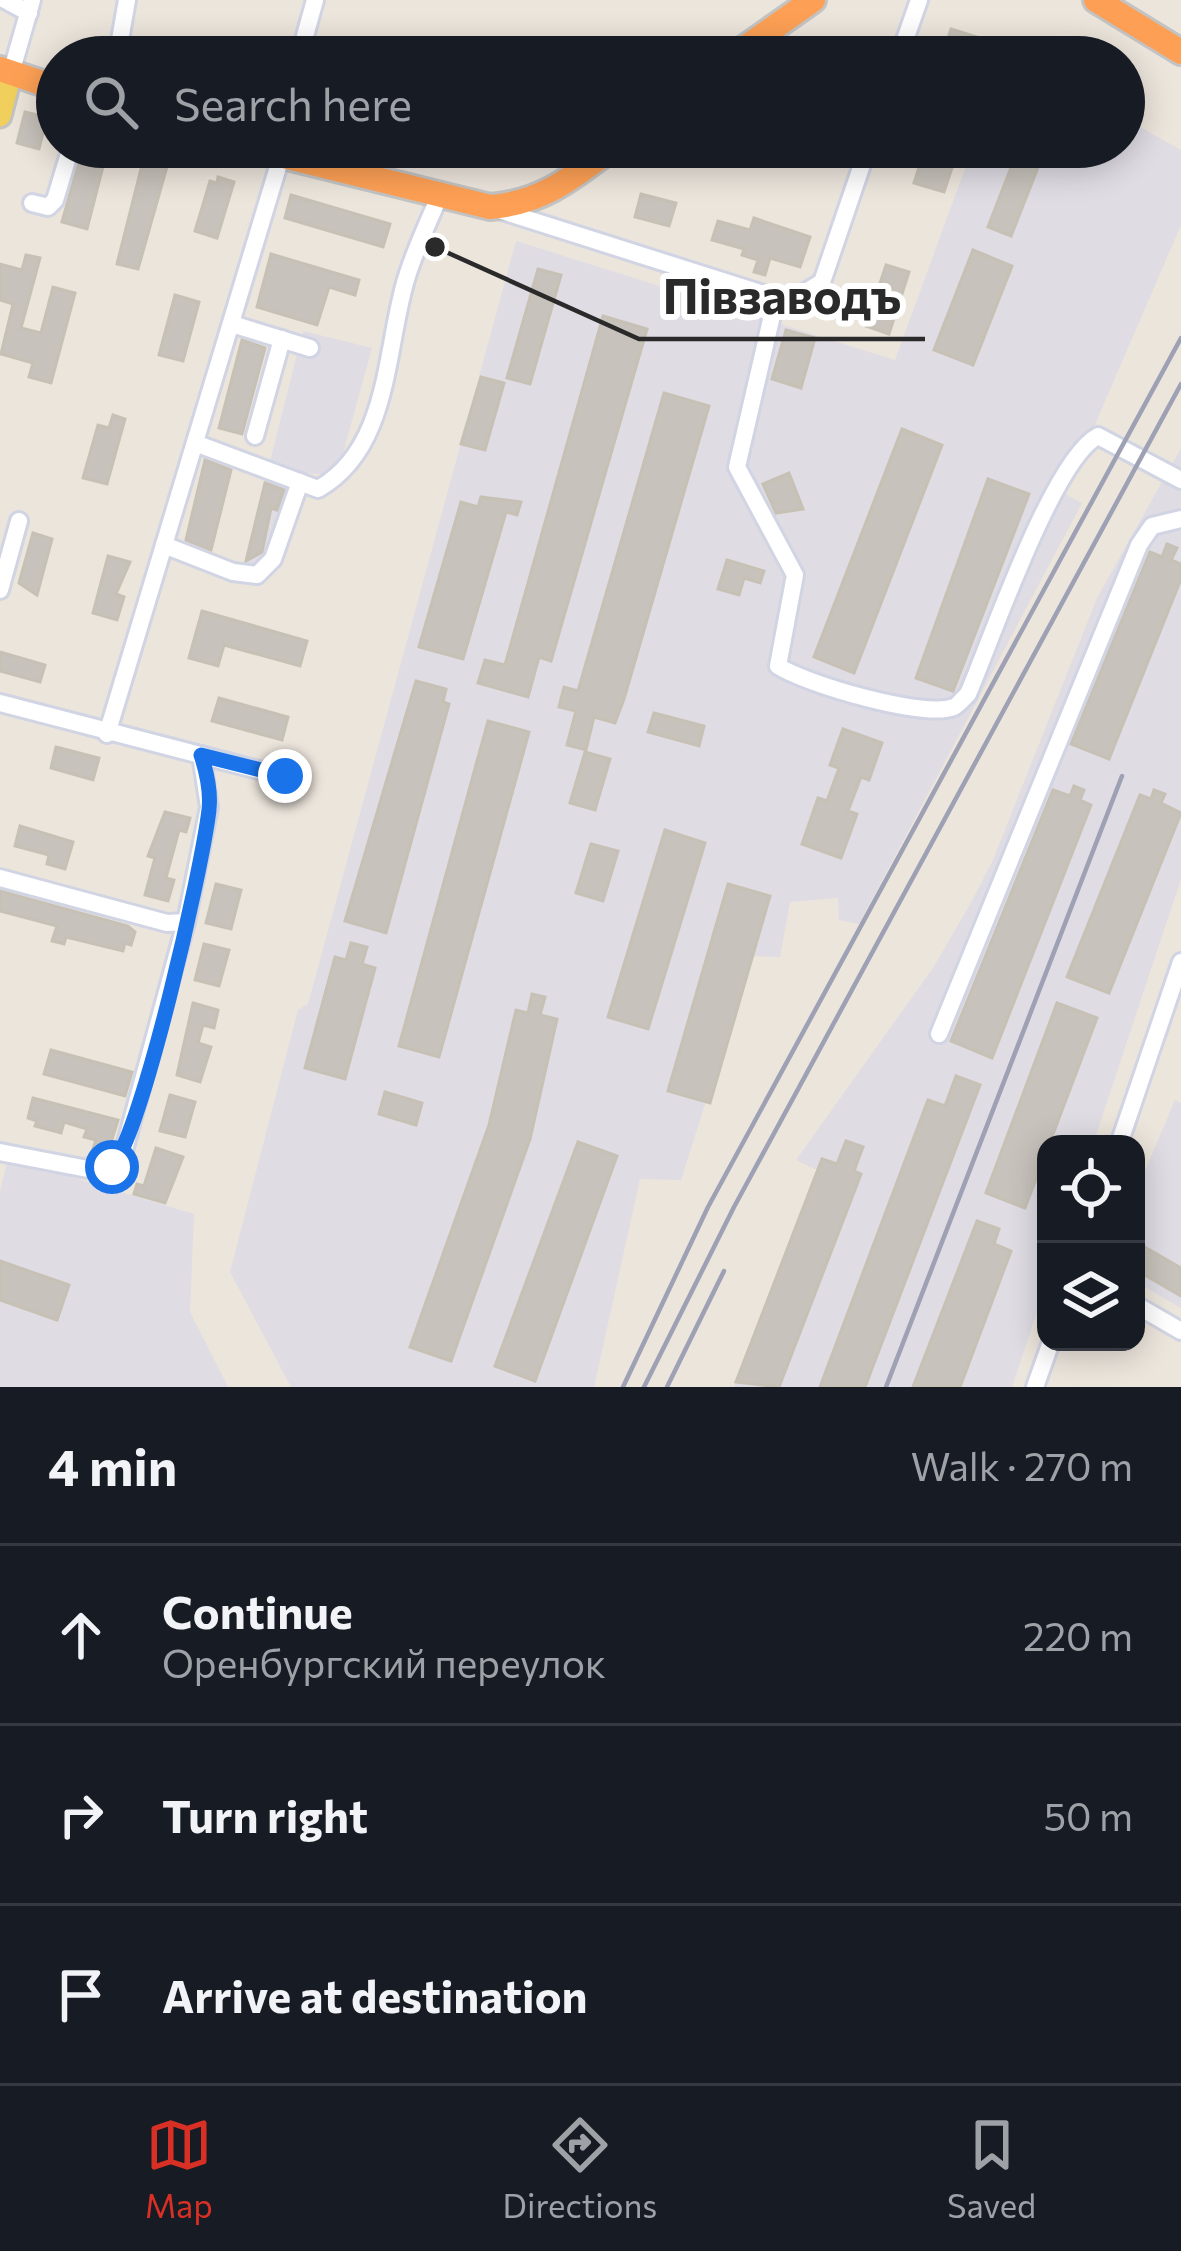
<!DOCTYPE html>
<meta charset="utf-8">
<style>
:root{--surface:#171b24;--page:#242831;--text:#f1f3f6;--muted:#9ea1a6;--line:#363941;--accent:#d93025}
body{margin:0;font-family:Commissioner,sans-serif;background:var(--page);color:var(--text)}
.controls{position:absolute;right:36px;bottom:36px;display:grid;overflow:hidden;border-radius:24px;box-shadow:0 6px 30px #0003}
.controls button{width:108px;height:108px;display:grid;place-items:center;padding:0;border:0;border-bottom:3px solid var(--line);background:var(--surface);color:var(--text);font:60px sans-serif}
.stop{position:absolute;width:36px;height:36px;margin:-27px;border:9px solid #1a73e8;border-radius:50%;background:#fff}
.stop.end{background:#1a73e8;border-color:#fff;box-shadow:0 3px 12px #0008}
.list{margin:0;padding:0;list-style:none}
h2{display:flex;justify-content:space-between;align-items:center;height:156px;margin:0;padding:0 48px;font-size:51px}
h2 small{font-size:39px;font-weight:400;color:var(--muted)}
.list li{display:grid;grid-template-columns:78px 1fr auto;gap:36px;align-items:center;box-sizing:border-box;height:180px;padding:0 48px;border-top:3px solid var(--line)}
.list b{display:block;font-size:45px;white-space:nowrap}
.list p{margin:0;font-size:39px;white-space:nowrap;color:var(--muted)}
.list em{font-size:39px;font-style:normal;color:var(--muted)}
.icon{flex:none;width:66px;height:66px;fill:none;stroke:currentColor;stroke-width:2;stroke-linecap:round;stroke-linejoin:round}
.map{position:relative;flex:none;width:1181px;height:1387px;overflow:hidden}
.search{position:absolute;background:var(--surface);box-shadow:0 6px 30px #0003;left:36px;right:36px;top:36px;height:132px;display:flex;align-items:center;gap:30px;box-sizing:border-box;padding:0 42px;border-radius:66px;color:var(--muted);font-size:45px}
.sheet{height:696px;background:var(--surface)}
nav{display:flex;justify-content:space-around;align-items:center;box-sizing:border-box;height:168px;border-top:3px solid var(--line);background:var(--surface);font-size:33px;color:var(--muted)}
nav a{display:grid;justify-items:center;gap:6px}
nav .on{color:var(--accent)}
.map>svg:first-child{display:block}
.industrial{fill:#dfdce4}
.building{fill:#c7c2bb;stroke:#c7c1b5;stroke-width:3}
.lines{fill:none;stroke-linecap:round;stroke-linejoin:round}
.minor-casing{stroke:#d1d4e3;stroke-width:22}
.major-casing{stroke:#c3c3c3;stroke-width:27}
.highway-casing{stroke:#c3c3c3;stroke-width:30}
.minor{stroke:#fff;stroke-width:16}
.major{stroke:#f0cf5d;stroke-width:21}
.highway{stroke:#fda055;stroke-width:24}
.rail{stroke:#9ea1b4;stroke-width:4.5}
.route{stroke:#1a73e8;stroke-width:15}
.leader{fill:none;stroke:#2a2a2a;stroke-width:4.5}
.callout-dot{fill:#2a2a2a;stroke:#fff;stroke-width:4.5}
.callout-label{font-size:48px;text-anchor:middle;font-weight:bold;fill:#2a2a2a;stroke:#fff;stroke-width:12;stroke-linejoin:round;paint-order:stroke}
</style>
<div class="map">
<svg width="1181" height="1387" viewBox="0 0 1181 1387">
<rect width="100%" height="100%" fill="#ece5dc"/>
<g class="industrial">
<polygon points="1124,118 1181,150 1181,225 1065,494 1082,503 859,924 839,920 838,898 790,902 780,957 752,956 681,1180 640,1179 594,1387 291,1387 230,1272 298,1010 308,1004 516,241 895,360 973,147 1124,147"/>
<polygon points="303,331 372,348 342,457 326,475 308,473 267,578 242,572"/>
<polygon points="1181,448 1181,879 1093,1144 1046,1144 1046,1285 1012,1387 734,1387 817,1170 796,1160 933,968 972,901 993,860 1097,598"/>
<polygon points="1175,1100 1181,1103 1181,1308 1136,1282 1136,1192"/>
<polygon points="8,1158 194,1214 190,1312 228,1387 0,1387 0,1192"/>
</g>
<g class="building">
<polygon points="951,29 996,43 992,57 943,53"/>
<polygon points="25,112 47,117 39,149 17,143"/>
<polygon points="83,147 108,147 87,229 62,222"/>
<polygon points="1019,147 1046,147 1011,236 988,227"/>
<polygon points="925,149 955,159 944,192 914,183"/>
<polygon points="144,157 168,163 138,269 117,264"/>
<polygon points="218,177 234,182 217,238 195,231 210,181 217,183"/>
<polygon points="641,194 676,203 669,226 635,217"/>
<polygon points="291,195 390,224 383,247 285,218"/>
<polygon points="754,218 810,237 800,267 770,258 765,275 754,272 758,260 742,255 744,249 712,240 718,221 750,230"/>
<polygon points="973,250 1012,266 973,365 934,350"/>
<polygon points="271,254 359,280 355,295 329,287 317,325 257,307"/>
<polygon points="26,255 40,258 21,328 41,333 53,287 75,293 51,383 29,377 33,363 1,354 13,304 0,300 0,264 22,270"/>
<polygon points="886,265 909,272 889,334 866,326"/>
<polygon points="538,269 561,275 530,384 507,378"/>
<polygon points="175,295 199,302 183,361 159,355"/>
<polygon points="603,316 647,329 551,661 539,657 528,697 478,683 485,660 505,665"/>
<polygon points="786,330 815,338 801,388 772,379"/>
<polygon points="242,340 265,348 242,434 219,428"/>
<polygon points="481,377 504,383 485,450 461,444"/>
<polygon points="664,393 709,406 624,699 615,723 594,717 586,750 567,745 576,711 559,707 564,687 578,691"/>
<polygon points="113,415 125,419 107,484 83,478 98,425 109,428"/>
<polygon points="902,429 942,445 854,673 814,657"/>
<polygon points="205,460 231,470 211,550 186,540"/>
<polygon points="789,473 803,509 776,513 763,484"/>
<polygon points="988,479 1029,494 953,691 916,678"/>
<polygon points="265,483 284,490 277,510 271,508 262,552 246,561"/>
<polygon points="481,497 521,502 517,515 506,512 463,659 419,647 461,502 478,507"/>
<polygon points="33,533 52,539 37,595 19,583"/>
<polygon points="1167,544 1177,548 1171,560 1181,564 1181,579 1109,759 1071,744 1150,552 1162,557"/>
<polygon points="108,556 130,562 116,594 124,597 117,620 93,613"/>
<polygon points="727,560 764,571 760,583 744,578 739,595 718,589"/>
<polygon points="202,611 307,641 300,666 224,645 218,666 189,658"/>
<polygon points="0,652 45,665 40,682 0,671"/>
<polygon points="416,681 446,689 443,702 449,704 386,933 345,921"/>
<polygon points="219,698 288,717 282,740 212,721"/>
<polygon points="654,713 704,726 699,746 648,732"/>
<polygon points="488,721 529,732 439,1057 399,1046"/>
<polygon points="843,729 882,743 869,780 861,777 848,811 857,814 841,858 802,844 818,798 827,801 839,768 830,765"/>
<polygon points="56,747 99,758 93,780 51,768"/>
<polygon points="585,752 610,759 595,810 570,803"/>
<polygon points="1074,786 1084,790 1080,800 1091,805 992,1058 951,1041 1053,790 1070,796"/>
<polygon points="1154,790 1165,794 1161,803 1181,813 1109,993 1067,977 1140,795 1151,799"/>
<polygon points="165,812 190,818 186,832 179,830 166,878 174,880 168,901 145,895 155,858 148,856"/>
<polygon points="20,826 73,842 65,869 47,864 49,855 15,846"/>
<polygon points="665,830 705,843 648,1029 608,1017"/>
<polygon points="591,844 618,851 603,901 576,893"/>
<polygon points="216,884 241,890 231,929 206,923"/>
<polygon points="728,884 770,896 710,1103 668,1091"/>
<polygon points="0,891 128,926 135,932 131,945 125,943 123,951 66,937 64,944 52,941 57,926 0,911"/>
<polygon points="351,943 367,947 362,964 375,968 345,1079 305,1068 335,957 346,960"/>
<polygon points="204,944 229,950 219,986 195,980"/>
<polygon points="532,994 545,997 540,1015 557,1019 530,1139 451,1361 410,1347 489,1125 516,1010 528,1013"/>
<polygon points="193,1003 218,1010 214,1028 203,1025 198,1043 211,1047 200,1082 177,1075"/>
<polygon points="1057,1003 1097,1018 1025,1208 986,1193"/>
<polygon points="51,1050 132,1072 125,1096 44,1074"/>
<polygon points="956,1076 980,1085 865,1387 820,1387 928,1100 945,1106"/>
<polygon points="385,1092 422,1103 416,1125 379,1114"/>
<polygon points="170,1095 195,1102 185,1137 160,1131"/>
<polygon points="33,1098 118,1120 108,1152 92,1152 96,1140 84,1137 87,1129 64,1122 61,1133 35,1126 37,1121 28,1118"/>
<polygon points="846,1141 863,1147 854,1171 861,1174 779,1387 736,1382 822,1159 837,1164"/>
<polygon points="578,1142 617,1156 535,1381 495,1366"/>
<polygon points="156,1148 183,1157 165,1203 134,1194 137,1184 144,1186"/>
<polygon points="977,1221 999,1229 994,1244 1011,1251 960,1387 913,1387"/>
<polygon points="1136,1242 1181,1268 1181,1296 1136,1270"/>
<polygon points="0,1261 69,1285 57,1320 0,1300"/>
</g>
<g class="lines">
<g class="minor-casing">
<g id="minor">
<polyline points="5,0 29,13"/>
<polyline points="305,36 315,0"/>
<polyline points="117,57 127,0"/>
<polyline points="613,57 632,49 651,57"/>
<polyline points="899,57 919,0"/>
<polyline points="11,73 32,0"/>
<polyline points="32,203 48,207 55,200 71,147"/>
<polyline points="496,209 776,298 799,296 822,282 868,147"/>
<path d="M776,298L737,467L795,575L778,666C806,684 924,719 954,707C957,706 966,696 968,694C991,641 1053,459 1098,436L1181,480"/>
<polyline points="232,324 310,348"/>
<polyline points="255,436 282,339"/>
<path d="M195,443L318,489C389,449 385,353 405,283C413,254 427,225 439,197"/>
<polyline points="164,545 233,572 257,575 273,559 300,482"/>
<polyline points="0,590 19,521"/>
<polyline points="0,703 285,777"/>
<polyline points="107,734 281,157"/>
<polyline points="0,878 167,923 186,922"/>
<polyline points="939,1034 1139,545 1152,526 1181,519"/>
<polyline points="1119,1144 1181,962"/>
<polyline points="0,1152 98,1171 112,1167 123,1154 186,922 209,807 201,755"/>
<polyline points="1136,1305 1181,1331"/>
<polyline points="1035,1387 1051,1342"/>
</g>
</g>
<g class="major-casing">
<polyline id="major" points="0,116 11,73"/>
</g>
<g class="highway-casing">
<g id="highway">
<polyline points="1096,0 1181,52"/>
<polyline points="732,57 813,0"/>
<polyline points="0,69 57,88"/>
<path d="M247,147L490,207C542,203 572,178 613,147"/>
</g>
</g>
<use href="#minor" class="minor"/>
<use href="#major" class="major"/>
<use href="#highway" class="highway"/>
<g class="rail">
<polyline points="623,1387 708,1207 1181,338"/>
<polyline points="644,1387 734,1207 1181,384"/>
<polyline points="667,1387 724,1271"/>
<polyline points="886,1387 1122,776"/>
</g>
</g>
<g class="lines">
<path class="route" d="M112,1167C143,1130 202,869 209,810C211,791 207,773 201,755L285,776"/>
</g>
<path class="leader" d="M435 247L639 339H925"/>
<circle class="callout-dot" cx="435" cy="247" r="12"/>
<g class="callout-label">
<text x="782" y="314">Пiвзаводъ</text>
</g>
</svg>
<div class="controls">
<button><svg class="icon" aria-label="locate" viewBox="0 0 24 24"><circle cx="12" cy="12" r="6"/><path d="M12 2v4M12 18v4M2 12h4M18 12h4"/></svg></button>
<button><svg class="icon" aria-label="layers" viewBox="0 0 24 24"><path d="M12 4l9 5-9 5-9-5zM3 14l9 5 9-5"/></svg></button>
</div>
<div class="stop" style="left:112px;top:1167px"></div>
<div class="stop end" style="left:285px;top:776px"></div>
<div class="search"><svg class="icon" aria-label="search" viewBox="0 0 24 24"><circle cx="10" cy="10" r="6"/><path d="M15 15l6 6"/></svg>Search here</div>
</div>
<section class="sheet">
<h2>4 min<small>Walk · 270 m</small></h2>
<ul class="list">
<li><svg class="icon" aria-label="ahead" viewBox="0 0 24 24"><path d="M12 20V5M6 11l6-6 6 6"/></svg><div><b>Continue</b><p>Оренбургский переулок</p></div><em>220 m</em></li>
<li><svg class="icon" aria-label="right" viewBox="0 0 24 24"><path d="M7 20v-9h11M14 6l5 5-5 5"/></svg><div><b>Turn right</b></div><em>50 m</em></li>
<li><svg class="icon" aria-label="arrive" viewBox="0 0 24 24"><path d="M6 21V4h12l-3 4 3 4H6"/></svg><div><b>Arrive at destination</b></div></li>
</ul>
</section>
<nav>
<a class="on"><svg class="icon" aria-label="map" viewBox="0 0 24 24"><path d="M3 6l6-2 6 2 6-2v14l-6 2-6-2-6 2zM9 4v14M15 6v14"/></svg>Map</a>
<a><svg class="icon" aria-label="directions" viewBox="0 0 24 24"><path d="M12 3l9 9-9 9-9-9zM9 14v-3h6M13 9l2 2-2 2"/></svg>Directions</a>
<a><svg class="icon" aria-label="saved" viewBox="0 0 24 24"><path d="M7 4h10v16l-5-4-5 4z"/></svg>Saved</a>
</nav>
